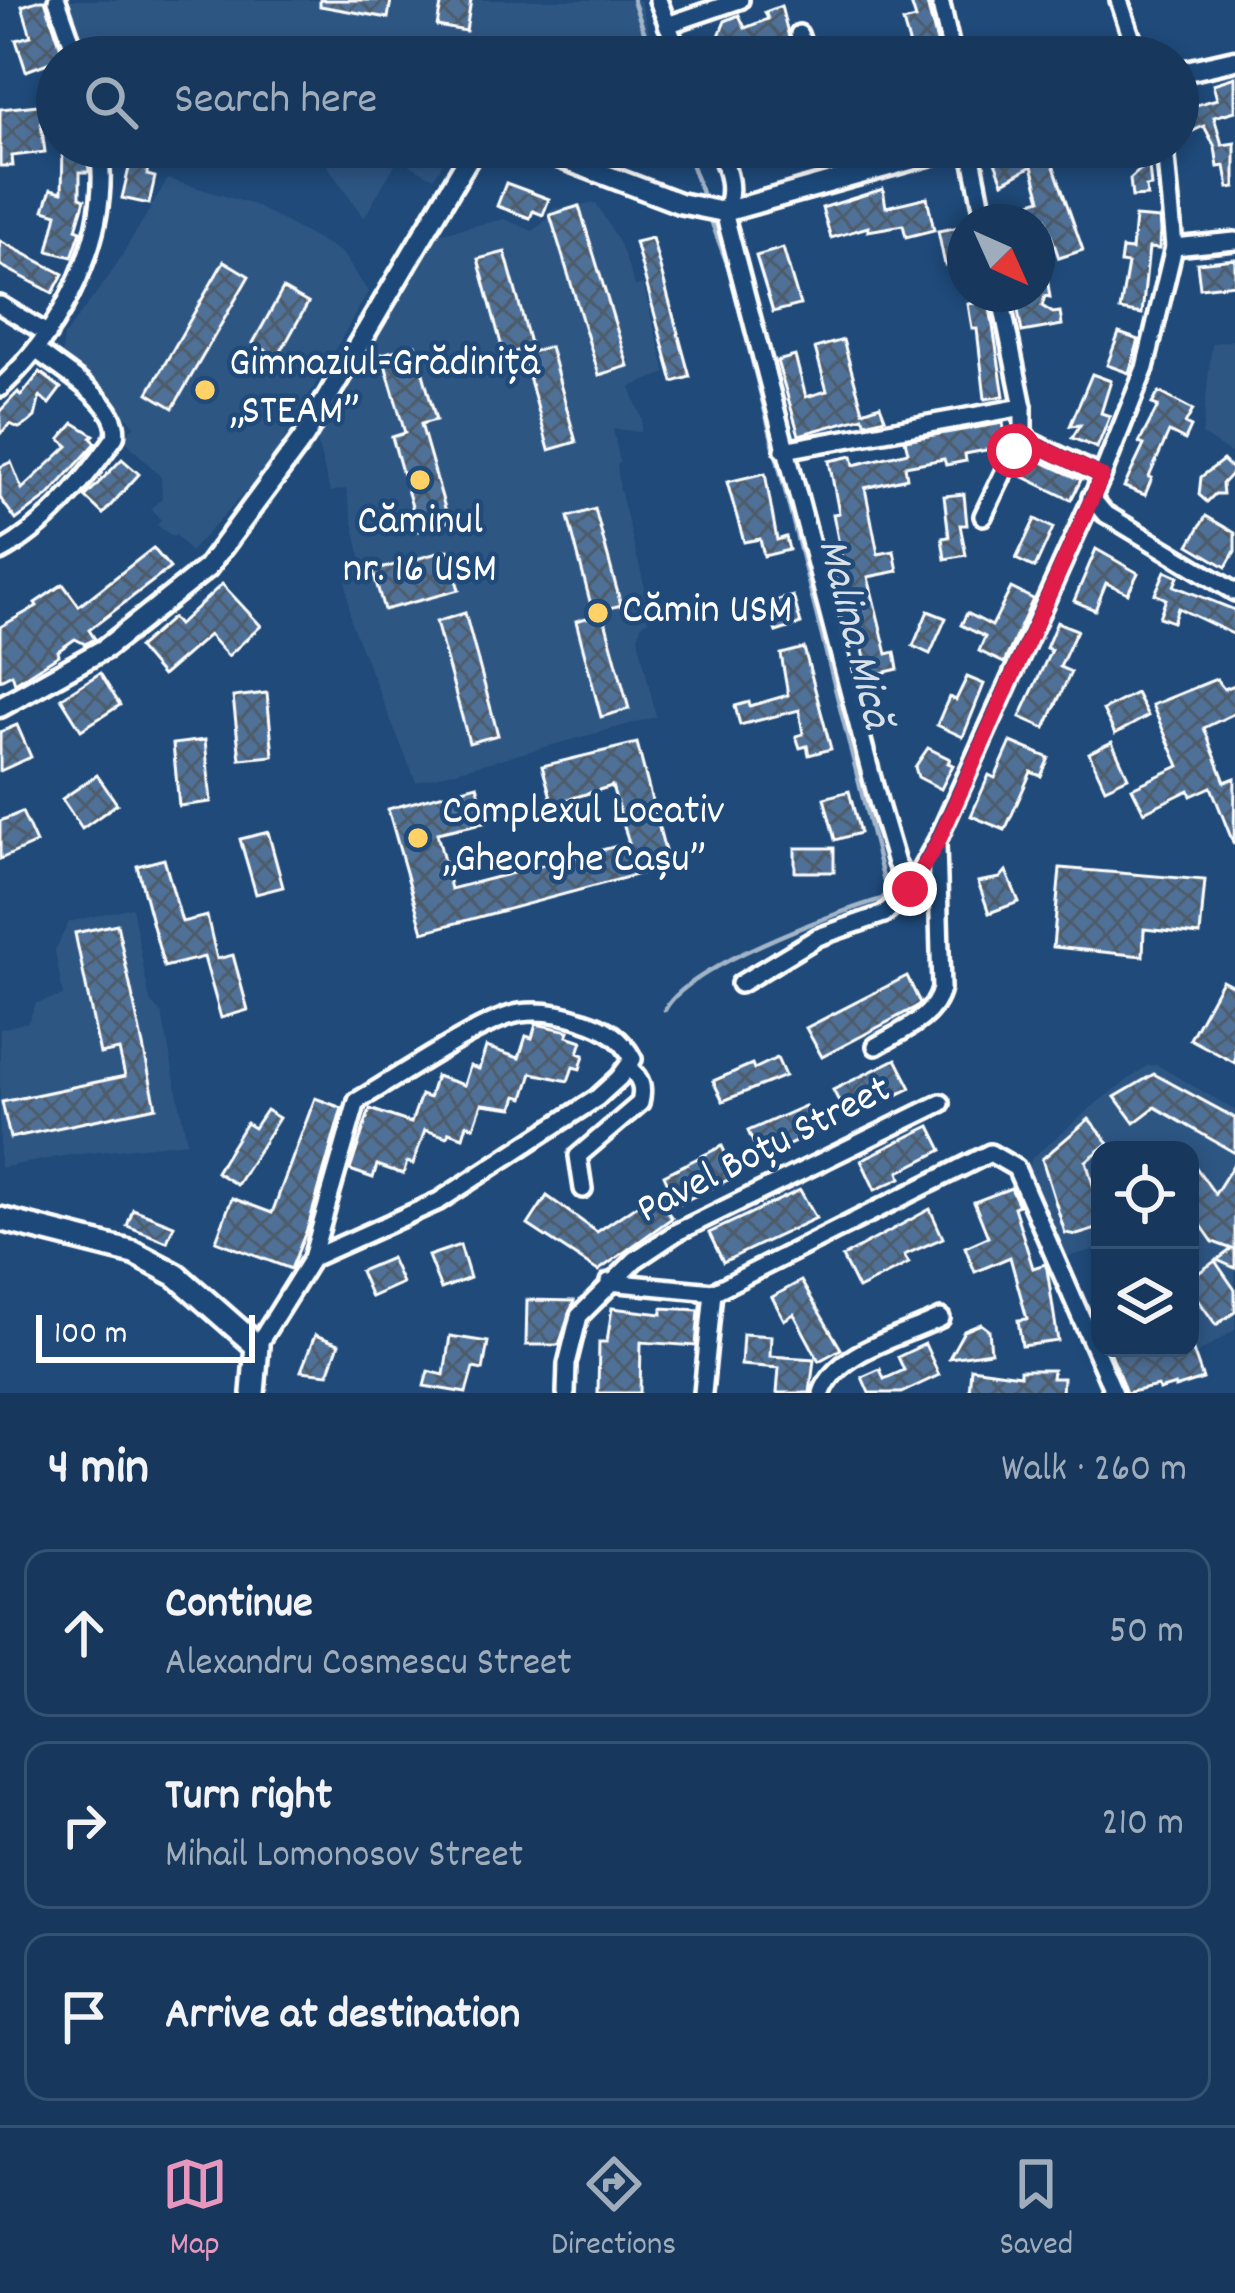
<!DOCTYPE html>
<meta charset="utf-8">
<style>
:root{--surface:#17385c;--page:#203f62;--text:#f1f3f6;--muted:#9eacbb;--line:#365272;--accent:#e797bd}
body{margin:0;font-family:Dekko,sans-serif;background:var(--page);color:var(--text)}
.controls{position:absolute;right:36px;bottom:36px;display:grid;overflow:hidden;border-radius:24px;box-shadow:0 6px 18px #0003}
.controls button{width:108px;height:108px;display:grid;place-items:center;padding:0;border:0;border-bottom:3px solid var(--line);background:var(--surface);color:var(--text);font:60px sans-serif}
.compass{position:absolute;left:947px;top:204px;width:108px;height:108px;border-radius:50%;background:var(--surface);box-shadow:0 6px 18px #0003;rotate:135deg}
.scale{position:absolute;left:36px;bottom:30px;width:219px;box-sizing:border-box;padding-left:12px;border:6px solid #fff;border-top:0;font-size:33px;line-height:42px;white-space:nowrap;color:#fff;-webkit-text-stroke:9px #1f4a7a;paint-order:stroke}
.stop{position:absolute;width:36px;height:36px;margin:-27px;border:9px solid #e11d48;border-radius:50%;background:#fff}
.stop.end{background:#e11d48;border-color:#fff;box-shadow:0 3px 12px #0008}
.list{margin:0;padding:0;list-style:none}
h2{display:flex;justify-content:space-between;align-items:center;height:156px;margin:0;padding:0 48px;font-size:51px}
h2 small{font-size:39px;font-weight:400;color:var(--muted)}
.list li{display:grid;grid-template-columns:78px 1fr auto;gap:36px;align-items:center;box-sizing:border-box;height:168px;margin:0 24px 24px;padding:0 24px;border:3px solid var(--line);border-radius:24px}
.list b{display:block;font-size:45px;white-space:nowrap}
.list p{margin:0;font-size:39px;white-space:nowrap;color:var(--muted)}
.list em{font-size:39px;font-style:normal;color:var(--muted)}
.icon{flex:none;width:66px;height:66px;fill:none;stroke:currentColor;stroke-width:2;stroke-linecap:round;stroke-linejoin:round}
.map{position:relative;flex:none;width:1235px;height:1393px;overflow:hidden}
.search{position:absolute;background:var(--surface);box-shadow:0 6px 18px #0003;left:36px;right:36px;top:36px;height:132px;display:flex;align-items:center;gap:30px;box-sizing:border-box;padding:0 42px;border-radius:66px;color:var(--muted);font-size:45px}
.sheet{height:732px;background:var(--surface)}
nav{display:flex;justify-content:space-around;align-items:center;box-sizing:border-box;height:168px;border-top:3px solid var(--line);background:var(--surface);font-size:33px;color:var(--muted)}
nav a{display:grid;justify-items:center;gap:6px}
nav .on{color:var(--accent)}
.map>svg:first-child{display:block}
.built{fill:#2e5683}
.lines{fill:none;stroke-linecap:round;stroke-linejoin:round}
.stream{stroke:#a3b5c8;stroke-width:4.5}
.building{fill:url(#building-cross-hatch);stroke:#fff;stroke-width:3}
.minor-casing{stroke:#fff;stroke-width:24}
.tertiary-casing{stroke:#fff;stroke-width:27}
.secondary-casing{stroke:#fff;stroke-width:30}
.minor{stroke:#1f4a7a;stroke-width:15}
.tertiary{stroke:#1f4a7a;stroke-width:18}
.secondary{stroke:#1f4a7a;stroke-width:21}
.route{stroke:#e11d48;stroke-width:15}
.poi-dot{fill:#ffd166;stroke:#1f4a7a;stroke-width:4.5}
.labels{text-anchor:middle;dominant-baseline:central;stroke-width:9;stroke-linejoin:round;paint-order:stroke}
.poi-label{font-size:42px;fill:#fff;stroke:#1f4a7a;text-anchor:start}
.street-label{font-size:42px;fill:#fff;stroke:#1f4a7a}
.water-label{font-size:45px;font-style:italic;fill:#d8e0e8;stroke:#1f4a7a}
</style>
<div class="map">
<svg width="1235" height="1393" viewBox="0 0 1235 1393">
<defs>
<pattern id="building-cross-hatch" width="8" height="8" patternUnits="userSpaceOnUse" patternTransform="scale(3)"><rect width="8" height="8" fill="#507197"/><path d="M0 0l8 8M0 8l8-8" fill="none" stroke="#4e5b6a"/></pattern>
</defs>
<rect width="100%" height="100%" fill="#1f4a7a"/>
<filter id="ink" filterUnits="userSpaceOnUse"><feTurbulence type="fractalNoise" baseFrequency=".00833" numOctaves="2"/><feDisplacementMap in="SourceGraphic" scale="24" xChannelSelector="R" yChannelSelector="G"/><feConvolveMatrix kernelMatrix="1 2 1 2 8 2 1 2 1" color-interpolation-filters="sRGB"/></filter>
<g filter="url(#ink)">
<g class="built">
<polygon points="70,0 640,0 656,57 87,57"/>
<polygon points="314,147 452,147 434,178 398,159 364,218"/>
<polygon points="168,179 254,205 342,253 368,292 269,466 190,552 176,535 173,537 157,525 161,520 151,509 162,498 161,477 123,438 135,425 62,355 64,336 110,275"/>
<polygon points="596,203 620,244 635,286 643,285 666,373 630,387 642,419 641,432 613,429 620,463 617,465 620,490 646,592 648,620 641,626 638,637 656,717 416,782 351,623 345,574 363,568 346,489 330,492 315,435 432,235 505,219 533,231 549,218 551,209"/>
<polygon points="1235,340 1235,456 1202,435 1212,343"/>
<polygon points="132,907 150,1001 162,1014 187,1142 63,1156 0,1168 0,1029 28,1022 36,1003 63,996 55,950 69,922"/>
<polygon points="1157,1065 1235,1110 1235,1330 1195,1355 1190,1339 1190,1150 1100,1150 1100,1248 1063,1258 1025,1179 1032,1158 1098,1102 1147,1066"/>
</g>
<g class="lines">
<g class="stream">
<polyline points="633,0 653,57"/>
<polyline points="685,147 706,204"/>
<path d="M665,1010C686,967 834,913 882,899L887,893L729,269L709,215"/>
</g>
</g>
<g class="building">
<polygon points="40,0 45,0 64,57 26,71 16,40 31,36 22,6"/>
<polygon points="320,0 391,0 388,18 320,6"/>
<polygon points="442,0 471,0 466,31 437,26"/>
<polygon points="910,0 926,0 941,57 913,57 903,22 916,19"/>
<polygon points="781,6 794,57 720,57 715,46 725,21 739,15 745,28 768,19 765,12"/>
<polygon points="1235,77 1235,111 1214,117 1222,145 1235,143 1235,187 1229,188 1225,166 1218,167 1215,147 1204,126 1193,131 1186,108 1217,99 1213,84"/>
<polygon points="57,103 57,120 41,123 45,152 12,156 13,166 0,166 0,109"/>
<polygon points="63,147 87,147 89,172 80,172 80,197 85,199 76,229 81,231 72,257 48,251 57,214 44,210 51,189 62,192"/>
<polygon points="134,147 149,147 147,175 155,177 149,204 122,198"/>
<polygon points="757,147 827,147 832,162 811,169 805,150 763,164"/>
<polygon points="1002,147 1047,147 1083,250 1059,258 1045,218 1035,222 1028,203 1041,199 1032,166 1003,182 993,157 1004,153"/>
<polygon points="1137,147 1153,147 1155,166 1149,167 1151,186 1146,187 1147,196 1132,197 1130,179 1142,168"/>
<polygon points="506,183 549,199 543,215 533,211 530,218 497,206"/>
<polygon points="883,189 886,207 927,197 934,230 906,237 903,225 868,231 868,227 831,238 822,208"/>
<polygon points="579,206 628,366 599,375 550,215"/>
<polygon points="1135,217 1159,219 1160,231 1159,249 1149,248 1142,314 1120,310 1128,264 1120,263 1122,249 1132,250"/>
<polygon points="965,226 965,261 945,265 938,231"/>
<polygon points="652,238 690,377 673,382 635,242"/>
<polygon points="0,241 63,274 53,293 0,265"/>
<polygon points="783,248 800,305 773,312 756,256"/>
<polygon points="505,252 531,347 504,355 478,259"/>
<polygon points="1037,258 1044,258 1050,297 1045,296 1042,306 1053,313 1060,312 1062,325 1022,332 1015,294 1037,294"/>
<polygon points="1235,259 1235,284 1200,288 1197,263"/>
<polygon points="224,261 249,276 173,408 148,393"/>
<polygon points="283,289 308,303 278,357 253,343"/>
<polygon points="989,301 1004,396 985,399 977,329 972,329 968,304"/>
<polygon points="1119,333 1139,340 1129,373 1107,365"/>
<polygon points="843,340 863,411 880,405 885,418 866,423 863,417 799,435 777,361 795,356 806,397 827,391 815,348"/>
<polygon points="415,345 436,420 421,424 449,522 419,531 392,437 405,433 382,354"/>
<polygon points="550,347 576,442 549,450 523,354"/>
<polygon points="40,372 61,388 49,404 40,396 35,417 28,423 19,428 10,424 0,434 0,411 18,392 21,396"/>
<polygon points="1092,374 1111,381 1101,413 1110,416 1097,448 1072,438 1080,425 1070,426"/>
<polygon points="1159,392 1193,410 1185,424 1191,427 1185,440 1169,432 1149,477 1152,478 1145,495 1124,487 1144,445 1139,443 1158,406 1152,404"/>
<polygon points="74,423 94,435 91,438 96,443 48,496 16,520 0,498 0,467 11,462 22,489 68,446 60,439"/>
<polygon points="1003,423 1006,440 1002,447 965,454 966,461 946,465 944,459 905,466 907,478 865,488 878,554 894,551 898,571 868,577 887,654 895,652 898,669 869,676 850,592 841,594 835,572 844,570 833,514 839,513 829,461 852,456 854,465 908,452 905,440"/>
<polygon points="122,459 139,474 103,514 85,497"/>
<polygon points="1038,460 1081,480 1071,500 1022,476 1029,462"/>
<polygon points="1223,460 1234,471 1222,484 1223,494 1215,494 1207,502 1199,495 1201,477"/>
<polygon points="765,473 777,540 786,537 789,550 764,556 760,539 744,542 727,482"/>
<polygon points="964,494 967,525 960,525 966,555 945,559 942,538 949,537 944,496"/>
<polygon points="595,509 621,605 593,613 568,517"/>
<polygon points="1206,516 1235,533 1235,551 1226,567 1189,545"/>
<polygon points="1035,519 1053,528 1035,568 1016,559"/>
<polygon points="153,548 170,568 89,630 95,639 85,644 75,639 58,651 59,655 15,683 12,674 0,680 0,627 37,606 35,603 63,584 79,606"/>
<polygon points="1096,549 1138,573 1128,593 1106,583 1095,610 1074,601"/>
<polygon points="448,550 459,590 384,610 373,571"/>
<polygon points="1165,571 1178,577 1174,586 1235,610 1235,635 1178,608 1173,622 1159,617 1166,599 1155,594"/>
<polygon points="222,584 261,626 228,656 209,635 162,676 138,648 172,618 178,625"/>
<polygon points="1011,588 1033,599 1004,663 979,651 985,637 961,625 967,613 992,626"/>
<polygon points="793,596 801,624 776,632 767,603"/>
<polygon points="928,611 946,618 930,654 913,646"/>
<polygon points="465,613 498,735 469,743 436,622"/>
<polygon points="603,613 629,709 601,717 576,621"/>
<polygon points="1057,622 1077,630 1060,667 1071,672 1045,728 1020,717 1051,650 1046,648"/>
<polygon points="804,648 831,749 809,755 807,746 800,748 796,736 803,734 799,710 740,725 735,706 749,702 750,706 788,695 781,654"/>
<polygon points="100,673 120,705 81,730 61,698"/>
<polygon points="967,677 984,684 963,737 937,725 949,697 956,700"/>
<polygon points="1216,679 1224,689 1235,685 1235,713 1204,728 1225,782 1235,778 1234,845 1211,787 1191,796 1189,790 1144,812 1132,788 1179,766 1152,705"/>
<polygon points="267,693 273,756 240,759 233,697"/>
<polygon points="1136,693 1148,716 1115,734 1103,710"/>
<polygon points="17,725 31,757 0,771 0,732"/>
<polygon points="205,740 211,802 179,806 173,744"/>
<polygon points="1011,742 1049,758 1041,776 1031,772 1005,830 971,816 989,775 995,778"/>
<polygon points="1112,742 1128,777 1105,788 1089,753"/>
<polygon points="637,743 669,866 423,932 388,809 477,785 487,822 437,833 451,889 629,843 612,786 553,804 542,766"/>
<polygon points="928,748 950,759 948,763 953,765 941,789 918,777 915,767"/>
<polygon points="97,775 117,804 82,829 62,799"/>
<polygon points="849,791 860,833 835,840 824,798"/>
<polygon points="22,812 36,843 0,859 0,821"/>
<polygon points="268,832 283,887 256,894 240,839"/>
<rect x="795" y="848" width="39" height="24"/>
<polygon points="164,859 182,922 207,916 217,959 233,955 248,1010 221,1018 204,957 164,967 137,866"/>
<polygon points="1060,868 1205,880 1200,935 1144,929 1143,956 1053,947"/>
<polygon points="1006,871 1019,902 989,913 978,882 1000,878"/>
<polygon points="117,924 156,1107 10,1138 2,1102 125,1076 119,1050 100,1054 75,933"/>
<polygon points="907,976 920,1003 916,1007 822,1057 806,1028"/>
<polygon points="1222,980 1235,987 1235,1063 1190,1039"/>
<polygon points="536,1024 569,1031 567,1036 582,1041 578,1053 584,1055 580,1069 573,1067 568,1081 532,1073 524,1098 517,1096 513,1108 482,1104 474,1127 467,1124 463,1137 449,1132 447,1137 425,1130 413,1164 407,1162 403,1174 377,1165 373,1178 350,1170 370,1109 411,1123 421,1095 429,1098 436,1076 464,1085 470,1066 479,1069 486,1047 519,1058 526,1036 532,1038"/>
<polygon points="777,1058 785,1076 723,1101 713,1081 752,1064 754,1069"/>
<polygon points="896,1059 911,1088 848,1119 833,1090"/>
<polygon points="1154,1074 1235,1118 1235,1153 1155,1107 1134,1123 1115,1097"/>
<polygon points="315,1098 342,1108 309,1224 291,1269 216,1241 232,1198 272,1213"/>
<polygon points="805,1106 817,1132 760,1158 748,1131"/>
<polygon points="266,1110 279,1118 237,1185 216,1172 246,1123 254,1128"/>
<polygon points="1089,1119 1109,1143 1086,1161 1100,1208 1100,1228 1077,1235 1065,1233 1042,1159"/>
<polygon points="930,1126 942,1150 899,1172 901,1178 875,1190 861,1160"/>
<polygon points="722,1146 736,1176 666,1210 672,1218 598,1271 528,1225 547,1196 597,1232 668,1184 664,1175"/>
<polygon points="1190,1159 1215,1194 1235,1162 1235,1268 1217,1260 1232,1249 1213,1242 1190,1209"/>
<polygon points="1011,1188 1019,1205 1014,1207 1033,1268 1045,1264 1047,1269 1058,1341 1022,1346 1018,1320 1027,1319 1010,1257 975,1272 965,1247 988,1237 974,1202"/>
<polygon points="800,1190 816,1218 723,1262 709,1233"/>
<polygon points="133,1209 174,1225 167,1242 127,1226"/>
<polygon points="930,1209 943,1238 904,1255 909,1263 858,1289 842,1257"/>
<polygon points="460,1245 470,1278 441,1289 428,1256"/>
<polygon points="391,1258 402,1283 371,1297 360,1271"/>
<polygon points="1215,1261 1235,1290 1235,1312 1216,1325 1190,1288 1190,1279"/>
<polygon points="801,1281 841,1349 819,1361 794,1314 784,1320 772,1297"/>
<polygon points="527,1300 574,1301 559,1345 526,1345"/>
<polygon points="612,1308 662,1314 662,1308 699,1310 696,1346 641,1342 640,1393 598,1393 599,1342 607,1342"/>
<polygon points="981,1324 989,1330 991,1352 949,1358 964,1331"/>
<polygon points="743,1334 771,1336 770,1356 814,1359 810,1393 777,1393 779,1368 741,1365"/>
<polygon points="315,1335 339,1344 328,1374 301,1371"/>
<polygon points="450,1336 488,1342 483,1370 473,1368 466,1393 424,1386 428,1371 444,1375"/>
<polygon points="925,1344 939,1375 901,1393 869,1393 862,1377 880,1369 884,1379 904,1370 898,1357"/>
<polygon points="1109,1348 1192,1348 1203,1379 1175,1388 1175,1385 1159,1390 1158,1386 1126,1393"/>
<polygon points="971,1368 1020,1375 1020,1370 1053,1370 1052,1378 1063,1378 1062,1393 969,1393"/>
</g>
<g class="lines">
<g class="minor-casing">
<g id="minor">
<polyline points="57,0 77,57"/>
<polyline points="658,0 680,57"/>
<polyline points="940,0 953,57"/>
<polyline points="1119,0 1138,57"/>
<polyline points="667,25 740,0"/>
<polyline points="799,34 807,57"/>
<path d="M718,147C727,169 736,190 724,212L879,805L896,863L910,889"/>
<polyline points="839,147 849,177"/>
<polyline points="970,147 985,222"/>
<polyline points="1174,247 1235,241"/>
<polyline points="0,305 48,334"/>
<path d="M0,388C63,329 112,235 99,147"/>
<polyline points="1023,432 1029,441 1102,476"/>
<polyline points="784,450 1023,407"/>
<polyline points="1091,497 1104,513 1235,592"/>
<polyline points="983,516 1023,432 1023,407 1000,294"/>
<path d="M0,552C48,526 84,481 115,437C123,404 60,369 36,350"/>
<polyline points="740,984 818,937 884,914 910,889 937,841 1102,476 1145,368 1174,247 1165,147"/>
<path d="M876,1046C901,1031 934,1019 941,989L937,844"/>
<path d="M583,1189L578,1156L640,1103C644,1087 641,1079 629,1068"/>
<polyline points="609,1282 713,1292"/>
<path d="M257,1346L312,1258L439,1201L597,1098L619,1078L633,1059C622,1038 606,1028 584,1021C564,1014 541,1010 520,1013C482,1019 394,1080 357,1101L312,1258"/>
<polyline points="566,1393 567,1364 579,1316 635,1260 677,1232 941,1103"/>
<polyline points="703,1393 713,1292 990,1153 1016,1168 1114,1393"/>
<path d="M822,1393C837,1350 903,1337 941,1318"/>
</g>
</g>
<g class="tertiary-casing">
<g id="tertiary">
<polyline points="1178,73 1235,60"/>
<polyline points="532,147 679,203 724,212 957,147"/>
<polyline points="0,707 106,648 207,568 304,437 475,147"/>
</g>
</g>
<g class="secondary-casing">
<polyline id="secondary" points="0,1219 134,1253 176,1275 257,1346 253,1393"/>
</g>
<use href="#minor" class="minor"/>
<use href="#tertiary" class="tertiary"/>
<use href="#secondary" class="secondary"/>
</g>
</g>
<g class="lines" filter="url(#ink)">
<polyline class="route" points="910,889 938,842 1102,476 1028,441 1023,432 1014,451"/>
</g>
<g class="poi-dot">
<circle cx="205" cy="390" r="12"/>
<circle cx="420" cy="480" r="12"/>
<circle cx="598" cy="613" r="12"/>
<circle cx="418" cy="838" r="12"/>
</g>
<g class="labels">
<g class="poi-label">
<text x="229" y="366">Gimnaziul-Grădiniță<tspan x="229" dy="48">„STEAM”</tspan></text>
<text x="420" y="524" text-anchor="middle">Căminul<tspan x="420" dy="48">nr. 16 USM</tspan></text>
<text x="622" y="613">Cămin USM</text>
<text x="442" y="814">Complexul Locativ<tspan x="442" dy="48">„Gheorghe Cașu”</tspan></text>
</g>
<g class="street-label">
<text transform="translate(765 1152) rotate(-27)">Pavel Boțu Street</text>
</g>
<g class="water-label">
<text transform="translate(852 634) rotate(76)">Malina Mică</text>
</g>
</g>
</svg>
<div class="controls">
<button><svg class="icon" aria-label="locate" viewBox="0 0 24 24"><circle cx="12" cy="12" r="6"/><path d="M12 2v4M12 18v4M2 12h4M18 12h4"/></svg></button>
<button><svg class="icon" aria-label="layers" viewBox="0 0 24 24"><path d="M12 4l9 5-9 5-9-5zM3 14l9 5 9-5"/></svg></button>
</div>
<svg class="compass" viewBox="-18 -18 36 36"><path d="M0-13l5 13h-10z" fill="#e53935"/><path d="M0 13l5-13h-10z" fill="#9eacbb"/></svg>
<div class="scale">100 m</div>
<div class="stop" style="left:1014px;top:451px"></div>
<div class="stop end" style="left:910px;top:889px"></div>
<div class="search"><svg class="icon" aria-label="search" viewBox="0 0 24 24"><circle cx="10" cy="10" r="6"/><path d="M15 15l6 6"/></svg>Search here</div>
</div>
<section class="sheet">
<h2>4 min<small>Walk · 260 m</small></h2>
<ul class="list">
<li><svg class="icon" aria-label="ahead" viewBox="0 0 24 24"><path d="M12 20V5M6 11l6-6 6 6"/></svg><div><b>Continue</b><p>Alexandru Cosmescu Street</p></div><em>50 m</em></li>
<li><svg class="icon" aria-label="right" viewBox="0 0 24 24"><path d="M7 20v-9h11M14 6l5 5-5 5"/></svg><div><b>Turn right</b><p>Mihail Lomonosov Street</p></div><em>210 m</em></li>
<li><svg class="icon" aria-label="arrive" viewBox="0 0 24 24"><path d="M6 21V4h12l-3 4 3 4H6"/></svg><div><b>Arrive at destination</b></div></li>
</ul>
</section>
<nav>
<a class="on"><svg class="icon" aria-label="map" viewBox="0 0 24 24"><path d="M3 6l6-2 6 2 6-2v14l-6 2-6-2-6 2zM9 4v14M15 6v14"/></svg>Map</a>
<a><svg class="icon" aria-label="directions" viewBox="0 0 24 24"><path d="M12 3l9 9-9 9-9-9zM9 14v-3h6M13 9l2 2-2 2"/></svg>Directions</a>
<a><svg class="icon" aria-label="saved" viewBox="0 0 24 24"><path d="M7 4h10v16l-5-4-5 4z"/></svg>Saved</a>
</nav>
